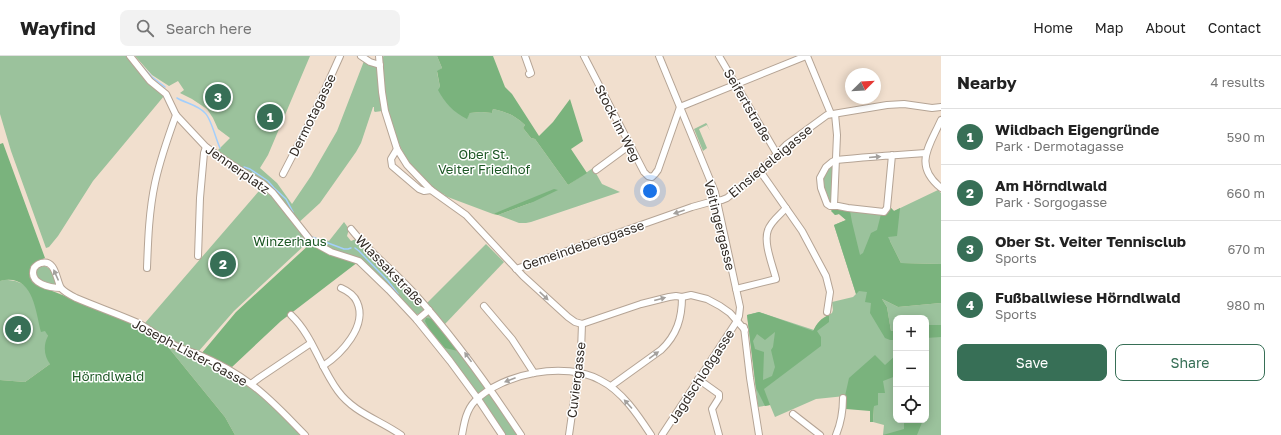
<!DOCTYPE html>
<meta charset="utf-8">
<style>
:root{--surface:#fff;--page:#f2f2f2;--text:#222;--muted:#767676;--line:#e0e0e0;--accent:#376f56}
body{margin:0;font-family:"Golos Text",sans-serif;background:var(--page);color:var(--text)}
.controls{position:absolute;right:12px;bottom:12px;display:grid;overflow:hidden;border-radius:8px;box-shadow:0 2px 10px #0003}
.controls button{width:36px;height:36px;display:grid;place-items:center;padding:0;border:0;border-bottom:1px solid var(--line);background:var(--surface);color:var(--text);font:20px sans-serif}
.compass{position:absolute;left:845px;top:12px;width:36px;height:36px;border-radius:50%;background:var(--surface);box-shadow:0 2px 10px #0003;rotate:66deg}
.you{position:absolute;left:650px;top:135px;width:14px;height:14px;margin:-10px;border:3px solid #fff;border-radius:50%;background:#1a73e8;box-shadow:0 0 0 6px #1a73e833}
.badge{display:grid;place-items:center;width:26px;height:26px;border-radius:50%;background:var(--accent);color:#fff;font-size:13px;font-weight:700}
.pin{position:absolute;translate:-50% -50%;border:2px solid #fff;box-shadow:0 1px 4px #0006}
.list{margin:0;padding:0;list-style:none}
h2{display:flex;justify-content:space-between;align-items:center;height:52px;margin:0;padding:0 16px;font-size:17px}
h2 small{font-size:13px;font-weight:400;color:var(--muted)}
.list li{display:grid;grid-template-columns:26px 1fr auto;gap:12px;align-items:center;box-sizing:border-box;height:56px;padding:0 16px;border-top:1px solid var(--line)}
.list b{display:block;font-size:15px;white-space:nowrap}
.list p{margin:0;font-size:13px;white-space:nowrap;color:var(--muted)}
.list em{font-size:13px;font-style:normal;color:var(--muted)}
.actions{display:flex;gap:8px;padding:12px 16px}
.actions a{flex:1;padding:9px 0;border:1px solid var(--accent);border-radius:8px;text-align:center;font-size:14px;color:var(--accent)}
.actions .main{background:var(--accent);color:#fff}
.icon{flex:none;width:22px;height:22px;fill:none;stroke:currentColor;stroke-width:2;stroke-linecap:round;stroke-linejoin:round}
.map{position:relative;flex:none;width:941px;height:379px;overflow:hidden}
header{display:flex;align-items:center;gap:24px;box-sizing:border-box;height:56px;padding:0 20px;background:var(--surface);border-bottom:1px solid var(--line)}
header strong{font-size:19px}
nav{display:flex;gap:22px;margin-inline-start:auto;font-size:14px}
.search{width:280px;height:36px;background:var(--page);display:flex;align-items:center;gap:10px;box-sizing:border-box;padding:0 14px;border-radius:8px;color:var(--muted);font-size:15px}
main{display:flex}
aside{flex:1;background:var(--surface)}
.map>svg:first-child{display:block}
.green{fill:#9bc29c}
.forest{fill:#7ab37d;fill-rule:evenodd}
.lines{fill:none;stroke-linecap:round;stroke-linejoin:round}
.stream{stroke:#a3cffc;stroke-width:1.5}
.minor-casing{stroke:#b5a495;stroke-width:8}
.minor{stroke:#fff;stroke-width:6}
.oneway{fill:#a3a09d}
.labels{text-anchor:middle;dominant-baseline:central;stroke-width:3;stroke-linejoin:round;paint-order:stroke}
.street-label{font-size:13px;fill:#322b25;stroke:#fff}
.park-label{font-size:13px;fill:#1c5724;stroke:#fff}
</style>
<header>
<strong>Wayfind</strong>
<div class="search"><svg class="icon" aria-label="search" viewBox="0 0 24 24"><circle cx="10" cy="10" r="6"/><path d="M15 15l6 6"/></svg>Search here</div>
<nav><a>Home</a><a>Map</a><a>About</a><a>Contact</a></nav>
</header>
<main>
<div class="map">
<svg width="941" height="379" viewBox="0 0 941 379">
<rect width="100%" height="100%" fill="#f1dfce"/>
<g class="green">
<polygon points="0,0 128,0 164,40 114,100 93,125 58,180 49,191 46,192 11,95 0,58"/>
<path d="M135,0H310L268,99L260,112L277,127L292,148L311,120L337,75L364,5L377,11L382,55L375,56L374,55V51H373L361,87L356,96L320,147L296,169L308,186L234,255L198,296L170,285L145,267L265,128C250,117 232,107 218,94L230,82L218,73L213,62L207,53L192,43L180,37L184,34L178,25L169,30L152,19Z"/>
<path d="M384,0H437L442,12L437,16L440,31L467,62L470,57L481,56L492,57L493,53C508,57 513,58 525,69L523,72L531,82L535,83L568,129L593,112L602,128L620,136L531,166L526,167H519L498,159L533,146L493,158L445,140V139C437,136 432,131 425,125C392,94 383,45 382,1Z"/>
<polygon points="706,67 707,68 710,75 707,69 699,73 707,92 703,95 694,73"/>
<path d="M834,108L833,145L831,147L828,146L827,143C822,125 819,122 834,108Z"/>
<path d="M938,134L941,137V208L901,207L890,185L865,205L888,280L896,278V364H926V275L941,274V379H883L884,369L873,366L874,351L846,353L845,340L816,343L775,361L770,349L758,351L747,259L759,256L814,274C818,265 824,262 832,257L833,254L832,246L853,241L856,238L834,169L846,164L839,158L835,159L831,153L886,157L891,152L894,155Z"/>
<polygon points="344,166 349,173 347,180 351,185 356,183 367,196 368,195 374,201 373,202 425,253 419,258 416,258 411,255 362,205 329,194 313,184 313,181 329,185"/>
<polygon points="486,188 504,206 445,268 427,247"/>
<path d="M44,210C52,212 53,219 56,226L54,229L38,223L36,215L40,211Z"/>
<path d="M4,224C15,224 23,226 30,235L48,280L50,308L25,326L0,324V225Z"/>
<polygon points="882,243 898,251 941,247 941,269 926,269 926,262 896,262 896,274 891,275 887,251"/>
<polygon points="427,259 430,259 464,301 486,331 485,334 481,337 477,337 423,268 422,263"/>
<polygon points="164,286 230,316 256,335 302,379 235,379 225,361"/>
<polygon points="486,339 491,339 518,379 503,379 483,345 483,342"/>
</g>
<g class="forest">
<path d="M437,0H493L505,31L512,38L539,80L553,66L570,43L583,85L571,93L587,117L568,129L535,83L531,82L523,72L525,69C513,58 508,57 493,53L492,57L481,56L470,57L467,63C453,56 445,47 438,34L440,31L437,15L442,12Z"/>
<path d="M3,87L45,202L36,206L32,211L37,229L131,266L141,271L164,286L225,361L235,379H0V324L25,326L50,308C44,300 43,289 48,280L45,275L41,276C35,253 33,217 0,225V88Z"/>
<polygon points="554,133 558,134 533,146 498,159 493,158"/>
<polygon points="833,152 850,155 852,166 860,199 863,197 871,177 877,174 881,158 886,157 891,152 894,155 900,152 897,180 888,181 901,207 941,208 941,247 898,251 882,243 887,251 891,275 896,274 896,284 890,284 885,282 870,257 871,247 865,246 867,236 859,235 856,238 834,169 846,164 839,158 835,159 831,155"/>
<polygon points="311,187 358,206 281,265 232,311 201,298 236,256"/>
<path d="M759,256L813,275C817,267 821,262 829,259V266L817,275L821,281V290L764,333L770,349L765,350L756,332L747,259ZM775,276L773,291L771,294L775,311L772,320L763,324L764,296L755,293L753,285L757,278L765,284Z"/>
<polygon points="426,262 433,263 458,295 445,292 429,273 425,265"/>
<polygon points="926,269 941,269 941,281 926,282"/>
<polygon points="875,299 885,309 896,299 896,320 883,325 885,337 878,337 878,349 874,350 873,366 870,366 870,355 846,353 845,340 849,322"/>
<polygon points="904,364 923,364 917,379 883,379 904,373"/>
</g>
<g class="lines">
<g class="stream">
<polyline points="138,6 151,20"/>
<polyline points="152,21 165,31"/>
<path d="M177,42C185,47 198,49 205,57C211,62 216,84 220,92"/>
<polyline points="244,111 250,113 268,125 274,132 286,143 293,156"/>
<polyline points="312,181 344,193 348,193 351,192"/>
<polyline points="355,192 359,195 388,225 398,238"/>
</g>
<g class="minor-casing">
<g id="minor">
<polyline points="130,0 150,25 166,38 176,59 206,91 240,114 263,128 273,137 311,185 331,196 359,205 389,234 417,264 450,305 478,343 502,379"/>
<polyline points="361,0 370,6 380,9"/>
<polyline points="379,0 382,36 385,55 397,93 407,109 431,134 466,159 523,220 568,261 575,266 582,268 641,248 669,241 676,240 682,241 691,239 707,243 720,250 730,257 745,274"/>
<polyline points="525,0 531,17 529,18"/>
<polyline points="584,0 644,116 648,120 652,121 655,118 658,114 680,51"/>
<polyline points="659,0 715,136 740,251 739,260 737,265 662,379"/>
<polyline points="719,0 777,98"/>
<polyline points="807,0 831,58"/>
<polyline points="680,51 806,0"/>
<path d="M941,64C929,91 913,109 941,132"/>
<polyline points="397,93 391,103 392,110 419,133 424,135 431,134"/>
<path d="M892,99L887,152L884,156L848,152L838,150H830L827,148L821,132L820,122L826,111L832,106L836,104C866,101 896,99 926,97"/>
<polyline points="596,114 630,89"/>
<polyline points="760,115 802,175 826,220 830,236 827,256"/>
<polyline points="283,118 313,60 340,0"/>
<polyline points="834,149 837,79 835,58"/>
<path d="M351,173C369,196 393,214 413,236C453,280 488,329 521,379"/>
<polyline points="198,200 200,142 204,97 206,91"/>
<path d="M147,212C148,184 149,155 155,127C160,104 168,81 176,59"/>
<polyline points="516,213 692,151 710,146 722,144 727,142 760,115 786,89 827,59 887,49 904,48 932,52 941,51"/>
<path d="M61,232C51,232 28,228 34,212C36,209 38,208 41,207C56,203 56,224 61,232C64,236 72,240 76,242C97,251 118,258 138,267C151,274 161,283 174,289C181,293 189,295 197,298C216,306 235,316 252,329C271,343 288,362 305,379"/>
<path d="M736,233L776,223C773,210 763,187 768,174C771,165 780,159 786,152"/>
<polyline points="484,250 512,283 534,317"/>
<path d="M291,259C313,280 320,311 338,335C354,357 380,364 401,379"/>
<polyline points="417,264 429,254"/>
<polyline points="744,271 750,322 759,379"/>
<path d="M323,310C341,298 368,270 357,246C354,239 348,235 341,232"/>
<polyline points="698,323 719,338 719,342 712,353 719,379"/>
<polyline points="251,328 259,322 311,287"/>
<path d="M611,330L661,294C677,279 682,262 682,241"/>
<polyline points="793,358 820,379"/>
<path d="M462,379C464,368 466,354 475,345C503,317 565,305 600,324C622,335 638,359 651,379"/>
<polyline points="569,379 581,295 582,268"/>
<path d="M836,379C841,367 843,355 843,342"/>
</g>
</g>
<use href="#minor" class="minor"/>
</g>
<defs><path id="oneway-solid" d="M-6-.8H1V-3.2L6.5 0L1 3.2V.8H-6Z"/></defs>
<g class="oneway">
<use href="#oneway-solid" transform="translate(875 101) rotate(-5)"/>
<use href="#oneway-solid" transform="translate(679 156) rotate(161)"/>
<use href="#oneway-solid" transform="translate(56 219) rotate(-114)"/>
<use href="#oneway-solid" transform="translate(544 240) rotate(43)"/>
<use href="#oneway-solid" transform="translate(660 243) rotate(-15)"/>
<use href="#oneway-solid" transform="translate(654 299) rotate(-36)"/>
<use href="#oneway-solid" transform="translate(468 301) rotate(-126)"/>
<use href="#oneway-solid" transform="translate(510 324) rotate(159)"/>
<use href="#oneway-solid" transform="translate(628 348) rotate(-132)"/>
</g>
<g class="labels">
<g class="street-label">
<text transform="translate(748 49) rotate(60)">Seifertstraße</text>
<text transform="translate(312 59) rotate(-64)">Dermotagasse</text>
<text transform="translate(618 67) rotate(63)">Stock im Weg</text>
<text transform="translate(770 105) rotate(-40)">Einsiedeleigasse</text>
<text transform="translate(238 113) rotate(35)">Jennerplatz</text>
<text transform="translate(720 169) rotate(76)">Veitingergasse</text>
<text transform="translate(583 189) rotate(-19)">Gemeindeberggasse</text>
<text transform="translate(390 214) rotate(46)">Wlassakstraße</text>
<text transform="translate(190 296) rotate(28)">Joseph-Lister-Gasse</text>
<text transform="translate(701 320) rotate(-57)">Jagdschloßgasse</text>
<text transform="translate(576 324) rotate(-83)">Cuviergasse</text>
</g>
<g class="park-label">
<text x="484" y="98">Ober St.<tspan x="484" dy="15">Veiter Friedhof</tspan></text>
<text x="290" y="185">Winzerhaus</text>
<text x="108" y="320">Hörndlwald</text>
</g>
</g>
</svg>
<div class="controls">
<button>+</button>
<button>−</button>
<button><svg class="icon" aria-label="locate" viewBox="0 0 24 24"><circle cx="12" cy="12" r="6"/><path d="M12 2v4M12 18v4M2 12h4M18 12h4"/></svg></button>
</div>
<svg class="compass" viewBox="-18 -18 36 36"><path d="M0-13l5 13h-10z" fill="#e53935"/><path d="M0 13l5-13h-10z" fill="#767676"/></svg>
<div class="you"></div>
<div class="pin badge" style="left:270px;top:61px">1</div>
<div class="pin badge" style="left:223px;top:208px">2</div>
<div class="pin badge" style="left:218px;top:41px">3</div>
<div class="pin badge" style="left:18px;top:273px">4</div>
</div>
<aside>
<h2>Nearby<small>4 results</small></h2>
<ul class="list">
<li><span class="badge">1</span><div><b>Wildbach Eigengründe</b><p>Park · Dermotagasse</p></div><em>590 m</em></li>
<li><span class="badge">2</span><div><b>Am Hörndlwald</b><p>Park · Sorgogasse</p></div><em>660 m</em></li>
<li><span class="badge">3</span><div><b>Ober St. Veiter Tennisclub</b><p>Sports</p></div><em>670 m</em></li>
<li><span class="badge">4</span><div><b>Fußballwiese Hörndlwald</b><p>Sports</p></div><em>980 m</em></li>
</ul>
<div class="actions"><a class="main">Save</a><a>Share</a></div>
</aside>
</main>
